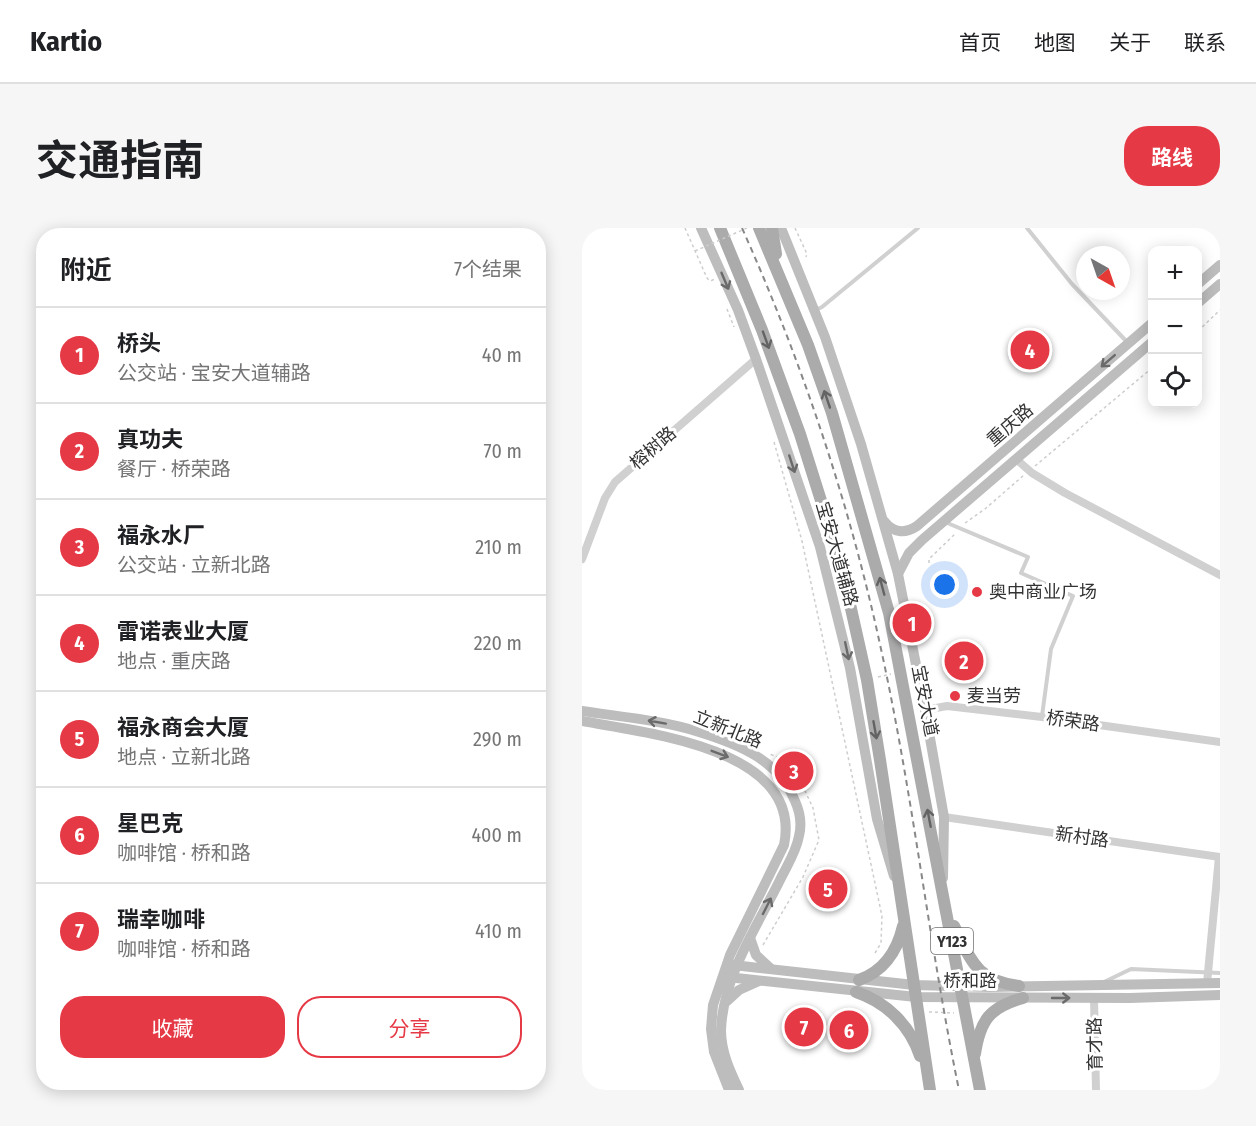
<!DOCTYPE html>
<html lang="zh">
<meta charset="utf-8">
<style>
:root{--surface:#fff;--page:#f6f6f6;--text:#202124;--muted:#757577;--line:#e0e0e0;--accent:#e63946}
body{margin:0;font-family:"Fira Sans Condensed","Noto Sans SC",sans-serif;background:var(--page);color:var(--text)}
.controls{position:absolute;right:18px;top:18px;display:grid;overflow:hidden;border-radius:12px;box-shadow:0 3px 15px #0003}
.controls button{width:54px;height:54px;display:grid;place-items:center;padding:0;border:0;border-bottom:2px solid var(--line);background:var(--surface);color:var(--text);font:30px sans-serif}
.compass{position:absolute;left:494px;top:18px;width:54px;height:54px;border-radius:50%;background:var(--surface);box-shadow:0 3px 15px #0003;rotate:140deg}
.you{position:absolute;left:363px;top:357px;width:21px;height:21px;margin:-15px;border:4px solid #fff;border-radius:50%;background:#1a73e8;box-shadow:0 0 0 9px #1a73e833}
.badge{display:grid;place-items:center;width:39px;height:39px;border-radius:50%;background:var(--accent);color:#fff;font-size:20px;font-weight:700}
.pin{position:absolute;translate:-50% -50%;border:3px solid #fff;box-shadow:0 2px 6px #0006}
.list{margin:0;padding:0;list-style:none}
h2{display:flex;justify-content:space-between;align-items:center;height:78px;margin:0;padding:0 24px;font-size:26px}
h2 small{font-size:20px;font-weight:400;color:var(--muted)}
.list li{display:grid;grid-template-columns:39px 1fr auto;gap:18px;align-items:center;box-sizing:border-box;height:96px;padding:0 24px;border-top:2px solid var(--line)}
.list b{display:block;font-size:22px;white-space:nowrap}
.list p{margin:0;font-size:20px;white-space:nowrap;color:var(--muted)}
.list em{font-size:20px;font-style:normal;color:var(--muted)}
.actions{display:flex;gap:12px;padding:18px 24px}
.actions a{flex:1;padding:14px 0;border:2px solid var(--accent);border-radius:24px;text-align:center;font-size:21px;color:var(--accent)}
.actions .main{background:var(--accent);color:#fff}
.icon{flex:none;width:33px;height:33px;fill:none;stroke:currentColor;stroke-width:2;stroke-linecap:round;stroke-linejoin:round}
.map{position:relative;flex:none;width:638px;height:862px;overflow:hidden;border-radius:24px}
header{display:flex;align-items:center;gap:36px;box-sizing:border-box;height:84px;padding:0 30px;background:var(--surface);border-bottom:2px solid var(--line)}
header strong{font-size:28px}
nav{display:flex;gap:33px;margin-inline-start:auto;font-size:21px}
.intro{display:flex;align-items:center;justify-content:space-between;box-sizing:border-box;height:144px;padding:0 36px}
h1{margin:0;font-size:42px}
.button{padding:15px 27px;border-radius:24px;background:var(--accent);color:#fff;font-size:21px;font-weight:700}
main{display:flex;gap:36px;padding:0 36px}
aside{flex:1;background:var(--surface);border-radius:24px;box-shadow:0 3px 15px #0003}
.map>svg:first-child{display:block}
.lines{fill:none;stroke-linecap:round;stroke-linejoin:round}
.path{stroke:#cdcdcd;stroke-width:1.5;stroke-dasharray:3 3;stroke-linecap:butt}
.lane{stroke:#d0d0d0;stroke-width:4}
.street{stroke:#d0d0d0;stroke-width:8}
.secondary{stroke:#bdbdbd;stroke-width:10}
.primary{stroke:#ababab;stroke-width:12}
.rail{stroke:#888;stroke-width:2;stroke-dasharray:6 4.5;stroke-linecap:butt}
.path-bridge{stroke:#cdcdcd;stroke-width:1.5;stroke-dasharray:3 3;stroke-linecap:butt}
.oneway{stroke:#6a6a6a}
.oneway2{stroke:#636363}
.poi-dot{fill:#e63946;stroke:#fff;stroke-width:2}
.labels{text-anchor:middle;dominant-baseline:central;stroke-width:6;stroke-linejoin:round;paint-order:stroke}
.shield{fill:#fff;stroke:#707070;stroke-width:1.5}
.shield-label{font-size:16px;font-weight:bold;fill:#333}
.street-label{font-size:18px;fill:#333;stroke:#fff}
.poi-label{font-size:18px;fill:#333;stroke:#fff;text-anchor:start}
</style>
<header>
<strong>Kartio</strong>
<nav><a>首页</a><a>地图</a><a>关于</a><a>联系</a></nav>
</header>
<div class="intro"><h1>交通指南</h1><a class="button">路线</a></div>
<main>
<aside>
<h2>附近<small>7个结果</small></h2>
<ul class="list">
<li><span class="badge">1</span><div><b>桥头</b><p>公交站 · 宝安大道辅路</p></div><em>40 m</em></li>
<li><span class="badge">2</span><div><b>真功夫</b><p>餐厅 · 桥荣路</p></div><em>70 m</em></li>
<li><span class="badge">3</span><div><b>福永水厂</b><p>公交站 · 立新北路</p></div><em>210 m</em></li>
<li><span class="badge">4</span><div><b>雷诺表业大厦</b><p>地点 · 重庆路</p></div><em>220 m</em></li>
<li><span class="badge">5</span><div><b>福永商会大厦</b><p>地点 · 立新北路</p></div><em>290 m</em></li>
<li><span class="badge">6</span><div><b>星巴克</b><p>咖啡馆 · 桥和路</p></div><em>400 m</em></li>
<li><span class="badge">7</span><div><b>瑞幸咖啡</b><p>咖啡馆 · 桥和路</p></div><em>410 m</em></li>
</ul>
<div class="actions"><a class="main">收藏</a><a>分享</a></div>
</aside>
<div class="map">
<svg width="638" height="862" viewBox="0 0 638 862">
<rect width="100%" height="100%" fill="#fff"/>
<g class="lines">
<g class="path">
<polyline points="103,0 125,50 128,53 133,51"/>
<polyline points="213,0 225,26 224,29"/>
<polyline points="145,81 152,99"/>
<polyline points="616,103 638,82"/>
<polyline points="192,214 220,313 300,688 299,715 293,725 295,726"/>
<polyline points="453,238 570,140"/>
<polyline points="383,295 403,281 442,247"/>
<polyline points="347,335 347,331 374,305"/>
<polyline points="296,449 309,446"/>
<polyline points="181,717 221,649 237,612 231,580 209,533 187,526"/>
<polyline points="347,784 372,785"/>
</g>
<g class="lane">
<polyline points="445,0 490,56 546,115"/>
<polyline points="234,82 240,79 336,0"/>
<polyline points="363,294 446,329 439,345 491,368 469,421 460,488"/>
<polyline points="522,754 549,741 638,745"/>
</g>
<g class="street">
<polyline points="434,231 450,245 483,265 638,347"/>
<polyline points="0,331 23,270 33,254 174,131"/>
<polyline points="343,482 365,478 460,489 638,514"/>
<polyline points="362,589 638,629"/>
<polyline points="625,755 637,629"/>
<polyline points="512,770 514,862"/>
</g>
<g class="secondary">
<polyline points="119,0 156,82 174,131 238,319 268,440 295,591 312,648"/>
<polyline points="199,0 243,109 279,216 316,346 343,482 362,589 361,650"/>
<polyline points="616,56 638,37"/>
<polyline points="616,75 638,56"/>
<path d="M302,293C311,305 323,306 335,298L570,95"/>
<polyline points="316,346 327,325 340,312 570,114"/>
<path d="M0,483C39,489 79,492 117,504C156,516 197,532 213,573C218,584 220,596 217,608C214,625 204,639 197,654C174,700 141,749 139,802C139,824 148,843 157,862"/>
<path d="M0,493C63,505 222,520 202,617L148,727L131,777L129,801L132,824L147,862"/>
<polyline points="168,710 174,727 188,740"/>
<polyline points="151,737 332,757 407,759 638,755"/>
<polyline points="145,749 334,769 548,770 638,767"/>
<polyline points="145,773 157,762 177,753"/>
</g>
<g class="primary">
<polyline points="138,0 180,102 218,206 259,336 285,452 298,532 348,862"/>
<polyline points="177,0 226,117 250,185 307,385 398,862"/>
<polyline points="190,0 194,26"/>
<path d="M372,698C390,734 394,752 437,758"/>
<path d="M277,752C302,743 315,724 321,698"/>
<path d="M274,764C304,774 328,797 338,828"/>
<path d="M393,826C398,792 408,779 441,770"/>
</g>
<path class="rail" d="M160,0C220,134 268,277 299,421C331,567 347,716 377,862"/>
<polyline class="path-bridge" points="113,23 165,0"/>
</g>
<defs><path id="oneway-shaft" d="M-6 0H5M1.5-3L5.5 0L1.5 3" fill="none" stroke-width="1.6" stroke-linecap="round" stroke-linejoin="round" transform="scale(1.5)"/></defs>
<g class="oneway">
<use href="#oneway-shaft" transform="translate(143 53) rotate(67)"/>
<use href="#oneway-shaft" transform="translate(526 133) rotate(139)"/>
<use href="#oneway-shaft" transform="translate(210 236) rotate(72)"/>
<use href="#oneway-shaft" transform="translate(265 423) rotate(78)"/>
<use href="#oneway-shaft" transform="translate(75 494) rotate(-170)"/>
<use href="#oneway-shaft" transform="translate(138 526) rotate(21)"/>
<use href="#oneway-shaft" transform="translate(185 678) rotate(-63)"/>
<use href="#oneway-shaft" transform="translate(479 770)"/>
</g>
<g class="oneway2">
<use href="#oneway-shaft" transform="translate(184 112) rotate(70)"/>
<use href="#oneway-shaft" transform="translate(245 171) rotate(-109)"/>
<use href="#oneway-shaft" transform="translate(300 358) rotate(-105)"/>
<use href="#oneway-shaft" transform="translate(293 502) rotate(80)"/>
<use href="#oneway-shaft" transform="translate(347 590) rotate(-101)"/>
</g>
<g class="poi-dot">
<circle cx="395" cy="364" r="6"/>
<circle cx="373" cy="468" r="6"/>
</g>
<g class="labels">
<rect class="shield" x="349" y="700" width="42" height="26" rx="4.5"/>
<g class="shield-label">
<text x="370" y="713">Y123</text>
</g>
<g class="street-label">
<text transform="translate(428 197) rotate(-41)">重庆路</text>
<text transform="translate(71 220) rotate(-41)">榕树路</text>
<text transform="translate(255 326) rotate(74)">宝安大道辅路</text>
<text transform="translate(343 473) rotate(79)">宝安大道</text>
<text transform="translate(491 493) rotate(8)">桥荣路</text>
<text transform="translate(146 501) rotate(22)">立新北路</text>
<text transform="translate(500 609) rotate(8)">新村路</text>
<text x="388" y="753">桥和路</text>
<text transform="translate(513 816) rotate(-91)">育才路</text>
</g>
<g class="poi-label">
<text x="407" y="364">奥中商业广场</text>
<text x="385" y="468">麦当劳</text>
</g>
</g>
</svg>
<div class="controls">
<button>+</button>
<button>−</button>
<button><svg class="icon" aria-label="locate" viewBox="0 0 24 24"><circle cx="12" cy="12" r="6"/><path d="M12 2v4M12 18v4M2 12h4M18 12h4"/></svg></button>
</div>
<svg class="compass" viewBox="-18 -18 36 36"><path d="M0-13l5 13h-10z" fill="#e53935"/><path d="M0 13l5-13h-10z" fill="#757577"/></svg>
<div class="you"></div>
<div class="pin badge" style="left:330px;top:395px">1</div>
<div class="pin badge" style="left:382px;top:433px">2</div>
<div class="pin badge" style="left:212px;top:543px">3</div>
<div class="pin badge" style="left:448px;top:122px">4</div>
<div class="pin badge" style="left:246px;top:661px">5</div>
<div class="pin badge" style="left:267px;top:802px">6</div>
<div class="pin badge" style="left:222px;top:799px">7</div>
</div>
</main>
